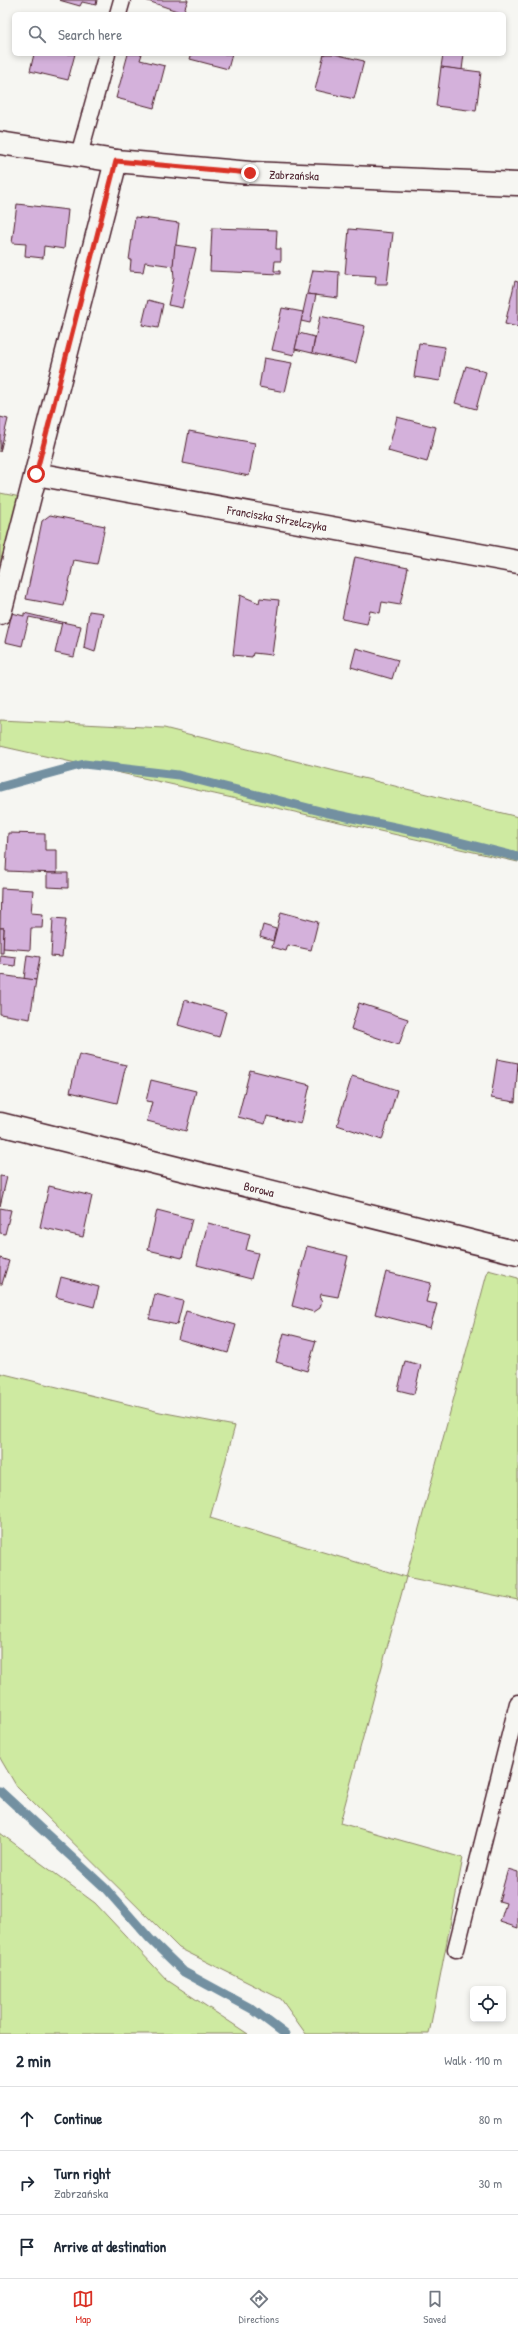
<!DOCTYPE html>
<meta charset="utf-8">
<style>
:root{--surface:#fff;--page:#f2f2f3;--text:#1f2937;--muted:#747a83;--line:#e0e1e3;--accent:#d93025}
body{margin:0;font-family:"Patrick Hand",sans-serif;background:var(--page);color:var(--text)}
.controls{position:absolute;right:12px;bottom:12px;display:grid;overflow:hidden;border-radius:6px;box-shadow:0 2px 6px #0003}
.controls button{width:36px;height:36px;display:grid;place-items:center;padding:0;border:0;border-bottom:1px solid var(--line);background:var(--surface);color:var(--text);font:20px sans-serif}
.stop{position:absolute;width:12px;height:12px;margin:-9px;border:3px solid #d93025;border-radius:50%;background:#fff}
.stop.end{background:#d93025;border-color:#fff;box-shadow:0 1px 4px #0008}
.list{margin:0;padding:0;list-style:none}
h2{display:flex;justify-content:space-between;align-items:center;height:52px;margin:0;padding:0 16px;font-size:17px}
h2 small{font-size:13px;font-weight:400;color:var(--muted)}
.list li{display:grid;grid-template-columns:26px 1fr auto;gap:12px;align-items:center;box-sizing:border-box;height:64px;padding:0 16px;border-top:1px solid var(--line)}
.list b{display:block;font-size:15px;white-space:nowrap}
.list p{margin:0;font-size:13px;white-space:nowrap;color:var(--muted)}
.list em{font-size:13px;font-style:normal;color:var(--muted)}
.icon{flex:none;width:22px;height:22px;fill:none;stroke:currentColor;stroke-width:2;stroke-linecap:round;stroke-linejoin:round}
.map{position:relative;flex:none;width:518px;height:2034px;overflow:hidden}
.search{position:absolute;background:var(--surface);box-shadow:0 2px 6px #0003;left:12px;right:12px;top:12px;height:44px;display:flex;align-items:center;gap:10px;box-sizing:border-box;padding:0 14px;border-radius:6px;color:var(--muted);font-size:15px}
.sheet{height:244px;background:var(--surface)}
nav{display:flex;justify-content:space-around;align-items:center;box-sizing:border-box;height:56px;border-top:1px solid var(--line);background:var(--surface);font-size:11px;color:var(--muted)}
nav a{display:grid;justify-items:center;gap:2px}
nav .on{color:var(--accent)}
.map>svg:first-child{display:block}
.green{fill:#ceeaa1;stroke:#8c8466}
.lines{fill:none;stroke-linecap:round;stroke-linejoin:round}
.stream{stroke:#7390a1;stroke-width:9}
.building{fill:#d4b1db;stroke:#4a1f2b}
.service-casing{stroke:#4a1f2b;stroke-width:19}
.minor-casing{stroke:#4a1f2b;stroke-width:25}
.tertiary-casing{stroke:#4a1f2b;stroke-width:25}
.service{stroke:#f6f6f2;stroke-width:16}
.minor{stroke:#f6f6f2;stroke-width:22}
.tertiary{stroke:#f6f6f2;stroke-width:22}
.route{stroke:#d93025;stroke-width:5}
.labels{text-anchor:middle;dominant-baseline:central;stroke-width:3;stroke-linejoin:round;paint-order:stroke}
.street-label{font-size:12px;fill:#4a1f2b;stroke:#f6f6f2}
</style>
<div class="map">
<svg width="518" height="2034" viewBox="0 0 518 2034">
<rect width="100%" height="100%" fill="#f6f6f2"/>
<filter id="ink" filterUnits="userSpaceOnUse"><feTurbulence type="fractalNoise" baseFrequency=".025" numOctaves="2"/><feDisplacementMap in="SourceGraphic" scale="8" xChannelSelector="R" yChannelSelector="G"/><feConvolveMatrix kernelMatrix="1 2 1 2 8 2 1 2 1" color-interpolation-filters="sRGB"/></filter>
<g filter="url(#ink)">
<g class="green">
<polygon points="0,493 26,498 0,580"/>
<polygon points="0,720 164,728 518,817 518,862 0,746"/>
<polygon points="488,1270 518,1278 518,1600 406,1577 340,1823 463,1858 429,2034 306,2034 281,1999 179,1948 17,1787 0,1758 0,1373 160,1412 235,1426 210,1518 406,1577"/>
<polygon points="0,1833 95,1903 167,1980 248,2034 0,2034"/>
</g>
<g class="lines">
<g class="stream">
<polyline points="0,787 84,764 178,775 324,812 428,834 518,857"/>
<polyline points="0,1791 104,1887 150,1939 184,1972 252,2009 285,2034"/>
</g>
</g>
<g class="building">
<polygon points="59,0 97,0 96,5 82,2 80,6"/>
<polygon points="145,0 188,0 183,13"/>
<polygon points="34,54 75,54 68,80 30,71"/>
<polygon points="128,54 142,54 140,60 165,66 154,108 116,98"/>
<polygon points="192,54 232,54 228,69 190,59"/>
<polygon points="324,54 334,54 364,61 354,99 315,90"/>
<polygon points="443,54 464,54 462,70 441,67"/>
<polygon points="441,67 481,72 476,111 436,106"/>
<polygon points="17,204 68,210 64,249 44,246 43,258 25,256 26,244 12,243"/>
<polygon points="135,217 179,223 173,266 145,262 143,272 130,271 131,260 129,260"/>
<polygon points="212,228 277,230 276,249 281,249 281,261 275,261 274,271 280,271 280,274 210,271"/>
<polygon points="349,229 393,233 387,284 375,284 376,276 345,274"/>
<polygon points="175,245 196,248 182,308 168,305 174,278 173,266"/>
<polygon points="313,270 339,272 338,298 307,294"/>
<polygon points="515,281 518,282 518,327 505,324"/>
<polygon points="307,294 316,295 310,323 301,321"/>
<polygon points="148,300 163,304 158,328 142,325"/>
<polygon points="282,308 303,312 294,355 272,350"/>
<polygon points="320,316 365,326 356,363 312,353"/>
<polygon points="299,333 315,337 312,353 295,349"/>
<polygon points="419,343 445,347 440,381 414,377"/>
<polygon points="264,358 292,363 285,392 259,387"/>
<polygon points="466,366 486,372 476,409 455,403"/>
<polygon points="0,417 8,419 0,452"/>
<polygon points="397,417 436,427 427,462 388,451"/>
<polygon points="189,431 255,443 249,476 183,463"/>
<polygon points="50,515 105,526 97,564 74,560 64,606 26,599 42,521"/>
<polygon points="355,557 408,568 400,605 382,602 380,613 370,611 367,624 342,619"/>
<polygon points="240,595 259,603 260,598 279,600 272,655 253,653 252,657 233,655"/>
<polygon points="89,611 103,613 95,652 84,648"/>
<polygon points="12,613 24,616 24,613 62,622 62,624 29,617 22,646 5,642"/>
<polygon points="62,622 81,626 74,657 55,653"/>
<polygon points="356,648 398,660 392,679 351,667"/>
<polygon points="8,833 45,834 45,850 57,850 57,873 6,871"/>
<polygon points="47,873 68,873 68,888 47,887"/>
<polygon points="1,888 33,890 31,913 43,914 42,928 31,928 30,950 3,948 4,928 0,928"/>
<polygon points="281,912 318,922 311,950 288,945 286,951 272,947"/>
<polygon points="53,918 66,919 62,957 51,956"/>
<polygon points="263,925 276,929 273,941 260,937"/>
<polygon points="0,928 4,928 3,953 0,953"/>
<polygon points="0,955 16,957 15,966 0,964"/>
<polygon points="27,955 40,957 36,980 24,979"/>
<polygon points="0,975 36,980 30,1019 0,1014"/>
<polygon points="185,1000 226,1012 219,1037 178,1025"/>
<polygon points="359,1003 408,1019 399,1045 351,1029"/>
<polygon points="79,1054 126,1065 117,1103 70,1092"/>
<polygon points="497,1059 518,1063 515,1102 491,1098"/>
<polygon points="250,1070 310,1085 301,1124 267,1116 265,1124 238,1117"/>
<polygon points="352,1076 397,1090 382,1140 337,1125"/>
<polygon points="151,1080 196,1091 186,1131 147,1121 152,1102 146,1101"/>
<polygon points="0,1176 7,1177 0,1206"/>
<polygon points="49,1186 92,1196 83,1237 40,1227"/>
<polygon points="0,1208 11,1210 5,1234 0,1233"/>
<polygon points="157,1210 192,1219 182,1258 148,1250"/>
<polygon points="208,1223 250,1234 246,1250 258,1253 251,1279 197,1265"/>
<polygon points="307,1246 348,1256 338,1297 321,1294 320,1300 322,1300 320,1308 314,1312 292,1306"/>
<polygon points="0,1258 9,1261 2,1284 0,1284"/>
<polygon points="386,1272 431,1283 426,1302 437,1304 430,1328 375,1314"/>
<polygon points="61,1277 99,1287 94,1307 56,1297"/>
<polygon points="155,1294 183,1301 177,1325 149,1319"/>
<polygon points="186,1311 236,1325 228,1353 178,1339"/>
<polygon points="284,1333 316,1341 307,1371 276,1362"/>
<polygon points="405,1361 421,1365 414,1394 398,1390"/>
<polygon points="508,1869 518,1872 518,1928 500,1922 506,1903 499,1901"/>
</g>
<g class="lines">
<g class="service-casing">
<g id="service">
<polyline points="118,14 122,0"/>
<polyline points="79,155 107,54"/>
<polyline points="456,1949 518,1703"/>
</g>
</g>
<g class="minor-casing">
<g id="minor">
<polyline points="36,474 518,562"/>
<polyline points="0,613 116,161"/>
<polyline points="0,1124 518,1253"/>
</g>
</g>
<g class="tertiary-casing">
<polyline id="tertiary" points="0,143 116,161 250,173 518,184"/>
</g>
<use href="#service" class="service"/>
<use href="#minor" class="minor"/>
<use href="#tertiary" class="tertiary"/>
</g>
</g>
<g class="lines" filter="url(#ink)">
<polyline class="route" points="36,474 116,161 250,173"/>
</g>
<g class="labels">
<g class="street-label">
<text transform="translate(294 175) rotate(2)">Zabrzańska</text>
<text transform="translate(277 518) rotate(10)">Franciszka Strzelczyka</text>
<text transform="translate(259 1189) rotate(14)">Borowa</text>
</g>
</g>
</svg>
<div class="controls">
<button><svg class="icon" aria-label="locate" viewBox="0 0 24 24"><circle cx="12" cy="12" r="6"/><path d="M12 2v4M12 18v4M2 12h4M18 12h4"/></svg></button>
</div>
<div class="stop" style="left:36px;top:474px"></div>
<div class="stop end" style="left:250px;top:173px"></div>
<div class="search"><svg class="icon" aria-label="search" viewBox="0 0 24 24"><circle cx="10" cy="10" r="6"/><path d="M15 15l6 6"/></svg>Search here</div>
</div>
<section class="sheet">
<h2>2 min<small>Walk · 110 m</small></h2>
<ul class="list">
<li><svg class="icon" aria-label="ahead" viewBox="0 0 24 24"><path d="M12 20V5M6 11l6-6 6 6"/></svg><div><b>Continue</b></div><em>80 m</em></li>
<li><svg class="icon" aria-label="right" viewBox="0 0 24 24"><path d="M7 20v-9h11M14 6l5 5-5 5"/></svg><div><b>Turn right</b><p>Zabrzańska</p></div><em>30 m</em></li>
<li><svg class="icon" aria-label="arrive" viewBox="0 0 24 24"><path d="M6 21V4h12l-3 4 3 4H6"/></svg><div><b>Arrive at destination</b></div></li>
</ul>
</section>
<nav>
<a class="on"><svg class="icon" aria-label="map" viewBox="0 0 24 24"><path d="M3 6l6-2 6 2 6-2v14l-6 2-6-2-6 2zM9 4v14M15 6v14"/></svg>Map</a>
<a><svg class="icon" aria-label="directions" viewBox="0 0 24 24"><path d="M12 3l9 9-9 9-9-9zM9 14v-3h6M13 9l2 2-2 2"/></svg>Directions</a>
<a><svg class="icon" aria-label="saved" viewBox="0 0 24 24"><path d="M7 4h10v16l-5-4-5 4z"/></svg>Saved</a>
</nav>
